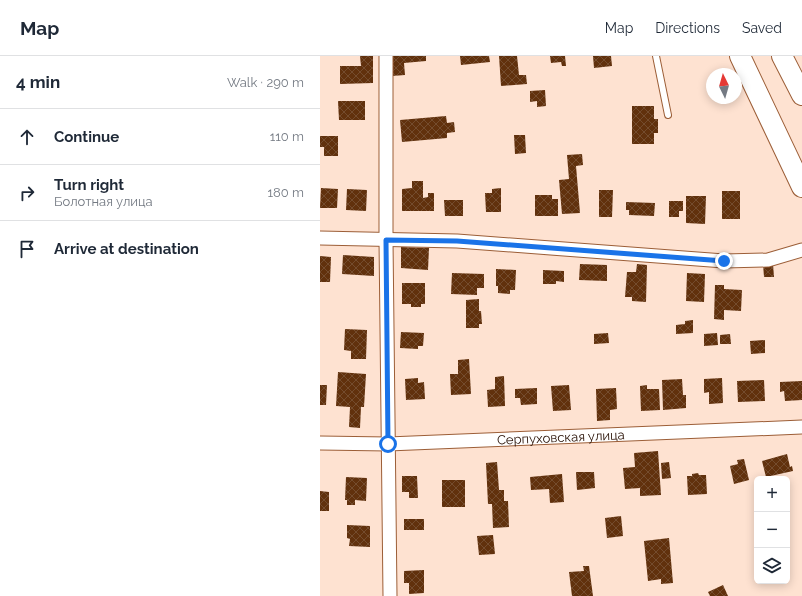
<!DOCTYPE html>
<meta charset="utf-8">
<style>
:root{--surface:#fff;--page:#f2f2f3;--text:#1f2937;--muted:#747a83;--line:#e0e1e3}
body{margin:0;font-family:Raleway,sans-serif;background:var(--page);color:var(--text)}
.controls{position:absolute;right:12px;bottom:12px;display:grid;overflow:hidden;border-radius:6px;box-shadow:0 2px 10px #0003}
.controls button{width:36px;height:36px;display:grid;place-items:center;padding:0;border:0;border-bottom:1px solid var(--line);background:var(--surface);color:var(--text);font:20px sans-serif}
.compass{position:absolute;left:386px;top:12px;width:36px;height:36px;border-radius:50%;background:var(--surface);box-shadow:0 2px 10px #0003;rotate:355deg}
.stop{position:absolute;width:12px;height:12px;margin:-9px;border:3px solid #1a73e8;border-radius:50%;background:#fff}
.stop.end{background:#1a73e8;border-color:#fff;box-shadow:0 1px 4px #0008}
.list{margin:0;padding:0;list-style:none}
h2{display:flex;justify-content:space-between;align-items:center;height:52px;margin:0;padding:0 16px;font-size:17px}
h2 small{font-size:13px;font-weight:400;color:var(--muted)}
.list li{display:grid;grid-template-columns:26px 1fr auto;gap:12px;align-items:center;box-sizing:border-box;height:56px;padding:0 16px;border-top:1px solid var(--line)}
.list b{display:block;font-size:15px;white-space:nowrap}
.list p{margin:0;font-size:13px;white-space:nowrap;color:var(--muted)}
.list em{font-size:13px;font-style:normal;color:var(--muted)}
.icon{flex:none;width:22px;height:22px;fill:none;stroke:currentColor;stroke-width:2;stroke-linecap:round;stroke-linejoin:round}
.map{position:relative;flex:none;width:482px;height:540px;overflow:hidden}
header{display:flex;align-items:center;gap:24px;box-sizing:border-box;height:56px;padding:0 20px;background:var(--surface);border-bottom:1px solid var(--line)}
header strong{font-size:19px}
nav{display:flex;gap:22px;margin-inline-start:auto;font-size:14px}
main{display:flex}
aside{flex:1;background:var(--surface)}
.map>svg:first-child{display:block}
.building{fill:url(#building-cross-hatch)}
.lines{fill:none;stroke-linecap:round;stroke-linejoin:round}
.lane-casing{stroke:#9c5e37;stroke-width:8}
.street-casing{stroke:#9c5e37;stroke-width:15}
.primary-casing{stroke:#9c5e37;stroke-width:22}
.lane{stroke:#fff;stroke-width:6}
.street{stroke:#fff;stroke-width:13}
.primary{stroke:#fff;stroke-width:20}
.route{stroke:#1a73e8;stroke-width:5}
.labels{text-anchor:middle;dominant-baseline:central;stroke-width:4;stroke-linejoin:round;paint-order:stroke}
.street-label{font-size:13px;fill:#250d00;stroke:#f5f5f5}
</style>
<header>
<strong>Map</strong>
<nav><a>Map</a><a>Directions</a><a>Saved</a></nav>
</header>
<main>
<aside>
<h2>4 min<small>Walk · 290 m</small></h2>
<ul class="list">
<li><svg class="icon" aria-label="ahead" viewBox="0 0 24 24"><path d="M12 20V5M6 11l6-6 6 6"/></svg><div><b>Continue</b></div><em>110 m</em></li>
<li><svg class="icon" aria-label="right" viewBox="0 0 24 24"><path d="M7 20v-9h11M14 6l5 5-5 5"/></svg><div><b>Turn right</b><p>Болотная улица</p></div><em>180 m</em></li>
<li><svg class="icon" aria-label="arrive" viewBox="0 0 24 24"><path d="M6 21V4h12l-3 4 3 4H6"/></svg><div><b>Arrive at destination</b></div></li>
</ul>
</aside>
<div class="map">
<svg width="482" height="540" viewBox="0 0 482 540">
<defs>
<pattern id="building-cross-hatch" width="8" height="8" patternUnits="userSpaceOnUse"><rect width="8" height="8" fill="#61310d"/><path d="M0 0l8 8M0 8l8-8" fill="none" stroke="#744c2e"/></pattern>
</defs>
<rect width="100%" height="100%" fill="#fee2d1"/>
<g class="building">
<polygon points="40,0 53,0 53,27 20,28 20,10 41,10"/>
<polygon points="70,0 106,0 106,5 84,7 85,19 72,20"/>
<polygon points="140,0 169,0 170,6 141,9"/>
<polygon points="179,0 197,0 199,19 206,19 207,28 181,30"/>
<polygon points="230,0 245,0 246,10 242,10 241,6 231,7"/>
<polygon points="273,0 291,0 292,10 274,12"/>
<polygon points="225,34 226,50 217,51 217,45 210,46 210,35"/>
<polygon points="18,45 45,45 45,64 19,64"/>
<polygon points="312,50 334,50 334,63 338,63 338,77 334,77 334,88 312,88"/>
<polygon points="126,60 127,67 134,66 135,76 127,77 127,82 82,86 80,64"/>
<polygon points="194,79 205,79 206,97 195,98"/>
<polygon points="0,80 18,80 18,100 4,100 4,91 0,91"/>
<polygon points="262,98 263,109 256,110 260,157 242,158 239,124 249,123 247,99"/>
<polygon points="92,125 103,125 103,142 108,141 108,137 114,137 114,155 82,155 82,133 92,132"/>
<polygon points="1,132 18,133 17,152 0,152"/>
<polygon points="181,132 181,156 166,156 165,137 172,137 172,133"/>
<polygon points="27,133 47,134 46,155 26,154"/>
<polygon points="279,134 293,134 292,161 279,161"/>
<rect x="402" y="135" width="18" height="28"/>
<polygon points="215,139 232,139 232,143 238,143 238,160 215,160"/>
<polygon points="366,140 386,140 385,168 366,167"/>
<polygon points="124,144 143,144 143,160 125,160"/>
<polygon points="349,145 363,145 363,155 359,155 359,161 349,161"/>
<polygon points="306,146 335,147 334,160 309,159 309,154 306,154"/>
<polygon points="81,191 109,192 108,214 81,212"/>
<polygon points="23,199 54,201 54,220 22,218"/>
<polygon points="0,200 11,201 10,226 0,226"/>
<polygon points="260,208 287,209 287,225 259,224"/>
<polygon points="317,208 327,209 326,246 312,245 312,241 305,241 307,216 316,216"/>
<polygon points="443,208 453,208 454,221 444,221"/>
<polygon points="176,213 196,214 195,234 190,234 190,238 178,237 178,230 176,230"/>
<polygon points="223,214 244,215 244,226 236,225 236,228 223,228"/>
<polygon points="132,217 164,218 164,232 157,232 157,239 131,238"/>
<polygon points="367,217 385,218 384,246 366,245"/>
<polygon points="82,227 105,227 105,248 101,248 101,251 91,251 91,248 82,248"/>
<polygon points="395,229 404,229 404,233 422,234 421,255 404,254 404,264 394,263"/>
<polygon points="159,243 159,255 161,255 162,268 159,268 159,272 146,272 146,244"/>
<polygon points="373,264 373,277 356,278 356,269 365,268 365,265"/>
<polygon points="25,273 47,274 46,303 31,303 31,295 24,294"/>
<polygon points="81,276 104,277 103,290 98,290 98,293 80,292"/>
<polygon points="288,277 289,287 274,288 274,278"/>
<polygon points="397,277 398,289 384,290 384,278"/>
<polygon points="410,278 411,288 400,288 400,279"/>
<polygon points="445,284 445,297 431,298 430,285"/>
<polygon points="149,303 151,338 131,339 130,318 138,318 138,304"/>
<polygon points="18,316 46,318 44,351 41,351 40,372 29,371 30,351 16,350"/>
<polygon points="184,320 185,350 168,351 167,334 175,333 175,321"/>
<polygon points="98,322 98,327 104,326 105,343 86,344 85,323"/>
<polygon points="402,322 403,347 389,348 389,336 384,337 384,323"/>
<polygon points="362,323 363,339 366,339 366,352 343,354 342,324"/>
<polygon points="444,324 445,345 418,346 417,325"/>
<polygon points="482,325 482,344 465,345 464,335 460,336 460,326"/>
<polygon points="0,329 7,329 6,349 0,349"/>
<polygon points="249,329 251,354 233,355 231,330"/>
<polygon points="327,329 327,333 339,333 340,354 321,355 320,330"/>
<polygon points="217,332 217,348 201,349 200,342 195,342 195,333"/>
<polygon points="296,332 297,353 290,354 290,364 277,365 276,333"/>
<polygon points="338,395 341,439 320,440 320,432 305,433 303,412 315,411 314,397"/>
<polygon points="467,398 470,411 472,410 473,415 446,421 442,405"/>
<polygon points="424,403 429,424 414,428 410,410 418,408 417,404"/>
<polygon points="177,406 179,434 184,434 184,445 188,445 189,471 173,472 172,448 168,448 166,407"/>
<polygon points="349,406 351,422 342,423 341,407"/>
<polygon points="256,416 274,416 275,432 257,434"/>
<polygon points="378,417 379,419 386,419 387,438 368,439 367,420 372,420 372,418"/>
<polygon points="242,418 244,446 230,447 229,433 211,434 210,421"/>
<polygon points="82,420 97,420 98,442 89,442 89,436 82,436"/>
<polygon points="26,421 47,422 46,445 35,444 35,449 27,449 27,444 25,444"/>
<rect x="122" y="424" width="23" height="27"/>
<polygon points="0,435 9,436 9,455 0,455"/>
<polygon points="301,460 303,480 287,482 285,462"/>
<rect x="84" y="463" width="20" height="11"/>
<polygon points="27,469 50,470 50,491 29,490 30,483 27,482"/>
<polygon points="173,479 175,498 159,499 157,480"/>
<polygon points="349,482 353,527 341,528 341,523 328,525 324,485"/>
<polygon points="263,510 269,510 273,540 252,540 249,516 264,515"/>
<polygon points="104,514 104,537 89,538 89,527 84,527 84,515"/>
<polygon points="403,529 408,540 390,540 388,536"/>
</g>
<g class="lines">
<g class="lane-casing">
<polyline id="lane" points="336,0 348,59"/>
</g>
<g class="street-casing">
<g id="street">
<polyline points="66,0 66,184 70,540"/>
<polyline points="0,182 137,185 404,205 448,204 482,194"/>
<path id="s1" d="M0,387L68,388L482,371"/>
</g>
</g>
<g class="primary-casing">
<g id="primary">
<polyline points="420,0 482,131"/>
<polyline points="462,0 482,39"/>
</g>
</g>
<use href="#lane" class="lane"/>
<use href="#street" class="street"/>
<use href="#primary" class="primary"/>
</g>
<g class="lines">
<polyline class="route" points="68,388 66,184 137,185 404,205"/>
</g>
<g class="labels">
<g class="street-label">
<text stroke="none"><textPath href="#s1" startOffset="241">Серпуховская улица</textPath></text>
</g>
</g>
</svg>
<div class="controls">
<button>+</button>
<button>−</button>
<button><svg class="icon" aria-label="layers" viewBox="0 0 24 24"><path d="M12 4l9 5-9 5-9-5zM3 14l9 5 9-5"/></svg></button>
</div>
<svg class="compass" viewBox="-18 -18 36 36"><path d="M0-13l5 13h-10z" fill="#e53935"/><path d="M0 13l5-13h-10z" fill="#747a83"/></svg>
<div class="stop" style="left:68px;top:388px"></div>
<div class="stop end" style="left:404px;top:205px"></div>
</div>
</main>
